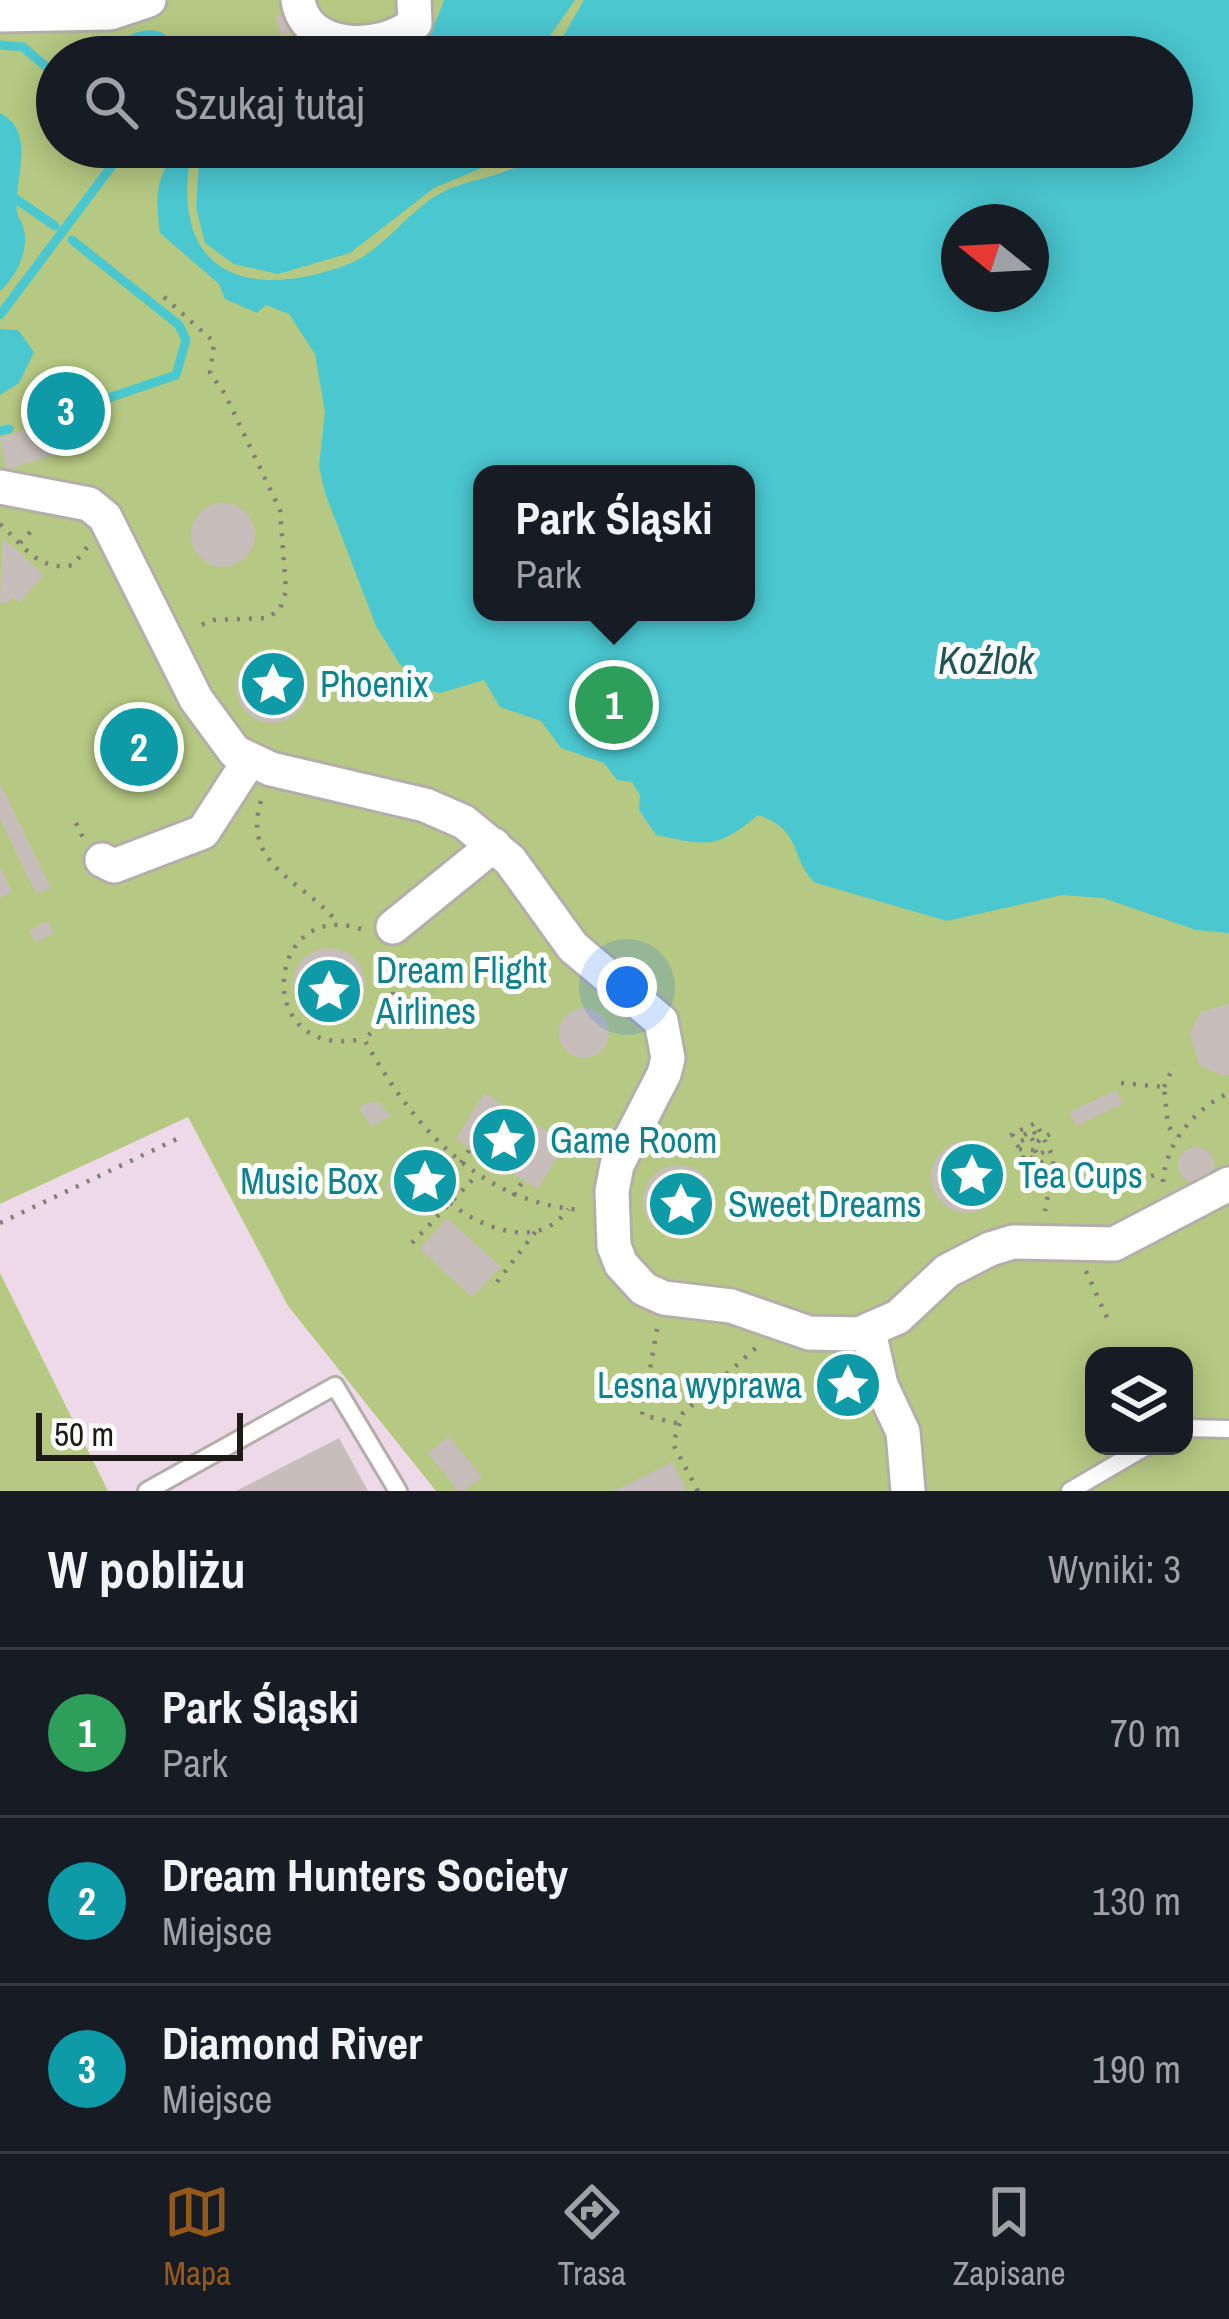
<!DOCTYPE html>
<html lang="pl">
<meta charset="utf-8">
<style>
:root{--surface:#171b24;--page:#20242c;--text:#f1f3f6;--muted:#9ea1a6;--line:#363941;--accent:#94581a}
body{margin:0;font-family:"Archivo Narrow",sans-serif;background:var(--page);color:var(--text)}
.controls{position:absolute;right:36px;bottom:36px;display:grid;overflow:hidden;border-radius:24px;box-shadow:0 6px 30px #0003}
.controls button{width:108px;height:108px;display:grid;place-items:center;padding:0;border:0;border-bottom:3px solid var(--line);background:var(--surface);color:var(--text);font:60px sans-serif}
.compass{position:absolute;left:941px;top:204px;width:108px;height:108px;border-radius:50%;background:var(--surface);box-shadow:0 6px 30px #0003;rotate:288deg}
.scale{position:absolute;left:36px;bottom:30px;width:207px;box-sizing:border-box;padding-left:12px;border:6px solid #1d1a18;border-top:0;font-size:33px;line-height:42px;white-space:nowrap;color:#1d1a18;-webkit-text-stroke:9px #fff;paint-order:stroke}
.you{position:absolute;left:627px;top:987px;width:42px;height:42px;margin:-30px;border:9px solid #fff;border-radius:50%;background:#1a73e8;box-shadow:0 0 0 18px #1a73e833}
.badge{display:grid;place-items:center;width:78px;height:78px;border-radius:50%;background:var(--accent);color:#fff;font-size:39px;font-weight:700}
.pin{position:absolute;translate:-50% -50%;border:6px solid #fff;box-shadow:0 3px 12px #0006}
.popup{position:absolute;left:473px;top:465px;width:282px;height:156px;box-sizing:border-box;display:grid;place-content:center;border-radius:24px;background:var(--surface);filter:drop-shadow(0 3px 9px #0005);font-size:39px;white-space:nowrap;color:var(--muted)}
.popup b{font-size:45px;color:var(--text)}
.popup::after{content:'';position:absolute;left:50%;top:100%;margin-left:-24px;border:24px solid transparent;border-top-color:var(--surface)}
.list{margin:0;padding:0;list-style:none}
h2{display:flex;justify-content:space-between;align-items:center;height:156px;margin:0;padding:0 48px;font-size:51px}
h2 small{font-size:39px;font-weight:400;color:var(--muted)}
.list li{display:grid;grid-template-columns:78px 1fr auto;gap:36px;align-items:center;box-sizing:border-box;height:168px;padding:0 48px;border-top:3px solid var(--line)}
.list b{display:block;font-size:45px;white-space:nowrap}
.list p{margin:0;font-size:39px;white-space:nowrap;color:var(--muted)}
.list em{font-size:39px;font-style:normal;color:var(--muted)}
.icon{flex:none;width:66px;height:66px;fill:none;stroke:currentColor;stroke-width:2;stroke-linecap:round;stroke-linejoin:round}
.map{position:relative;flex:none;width:1229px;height:1491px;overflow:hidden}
.search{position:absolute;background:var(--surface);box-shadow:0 6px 30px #0003;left:36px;right:36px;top:36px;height:132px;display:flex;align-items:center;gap:30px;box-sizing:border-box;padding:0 42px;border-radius:66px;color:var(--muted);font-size:45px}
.sheet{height:660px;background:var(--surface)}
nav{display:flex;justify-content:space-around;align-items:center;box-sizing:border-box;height:168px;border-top:3px solid var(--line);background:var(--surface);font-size:33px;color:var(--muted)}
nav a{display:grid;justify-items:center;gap:6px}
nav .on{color:var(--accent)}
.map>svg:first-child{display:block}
.commercial{fill:#eed9e9}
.green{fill:#b5c982;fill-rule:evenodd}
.water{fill:#4bc7d0;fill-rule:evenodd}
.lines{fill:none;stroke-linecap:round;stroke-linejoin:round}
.stream{stroke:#4bc7d0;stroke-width:9}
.building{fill:#c7bebb}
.lane-casing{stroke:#b5ada9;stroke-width:22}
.street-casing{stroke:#b5ada9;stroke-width:39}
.path{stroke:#847e7b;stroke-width:4.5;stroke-dasharray:3 9;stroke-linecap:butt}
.lane{stroke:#fff;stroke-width:16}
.street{stroke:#fff;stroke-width:33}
.labels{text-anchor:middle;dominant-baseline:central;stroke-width:10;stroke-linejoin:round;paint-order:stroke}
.culture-label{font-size:36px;fill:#0d838f;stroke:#fff;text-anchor:start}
.water-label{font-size:39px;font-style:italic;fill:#205458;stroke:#fff}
</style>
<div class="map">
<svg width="1229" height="1491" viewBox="0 0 1229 1491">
<rect width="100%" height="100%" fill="#f1e8e4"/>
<polygon class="commercial" points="188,1116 288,1306 436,1491 108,1491 0,1273 0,1204"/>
<g class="green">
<path d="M0,0H1229V1491H436L288,1306L188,1117L0,1204ZM57,57H1172V147H57ZM959,222H1031V294H959ZM482,474H746V612H482ZM1094,1356H1184V1446H1094Z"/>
<polygon points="0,1273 108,1491 0,1491"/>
</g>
<g class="water">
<path d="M444,0H575L548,39L549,57H378C419,55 432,36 444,0Z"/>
<path d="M584,0H1229V933L1196,930L1103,898L1062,895L947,921L816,883C789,859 804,830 758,815C717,849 708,846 656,835L639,810L640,795L632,782L617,780L604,763L561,748L541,721L500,707L484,680L440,693L426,690L399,663L376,626L325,493L319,466L325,412L315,354L289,314L266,305L257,313L225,299L219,284L160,233C155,198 154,162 192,147C167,271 243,304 349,264C384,250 410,208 443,192C472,177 522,176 542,147H1172V57H559L560,42ZM959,222H1031V294H959ZM746,474V612H482V474Z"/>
<path d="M0,113C38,132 13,180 17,212C18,218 23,223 24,230C29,251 16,277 0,291Z"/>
<polygon points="200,147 532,147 434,188 350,253 278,274 234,264 205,243 196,208"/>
<polygon points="0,329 18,330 34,352 19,383 0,395"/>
</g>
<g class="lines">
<g class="stream">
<polyline points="0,45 23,47 57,76"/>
<path d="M112,57C130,31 164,24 178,57"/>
<polyline points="0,188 55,226"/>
<polyline points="72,240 179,325 186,340 176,375 94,403"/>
<polyline points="0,315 126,147"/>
<polyline points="0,431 9,429"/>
</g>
</g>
<g class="building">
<polygon points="292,11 299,29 282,36 275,18"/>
<polygon points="53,421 63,452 6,470 0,438"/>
<circle cx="223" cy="535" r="32"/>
<polygon points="3,538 44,575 19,603 13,597 5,605 0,601"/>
<circle cx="272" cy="687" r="36"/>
<polygon points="130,709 182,768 152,794 100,736"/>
<polygon points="0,783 51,888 36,894 0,819"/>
<polygon points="0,867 12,892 0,898"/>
<polygon points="48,921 54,933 36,943 29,931"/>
<circle cx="329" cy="984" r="36"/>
<polygon points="1229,1004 1229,1075 1221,1075 1199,1065 1190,1032 1201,1012"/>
<circle cx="584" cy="1033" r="25"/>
<polygon points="1117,1090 1123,1104 1076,1126 1069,1112"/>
<polygon points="484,1093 566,1143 538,1189 456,1139"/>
<polygon points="368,1102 378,1102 391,1116 371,1127 359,1108"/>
<circle cx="967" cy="1177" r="36"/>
<circle cx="1196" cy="1165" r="18"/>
<polygon points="413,1158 442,1184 415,1214 386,1187"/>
<circle cx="679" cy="1201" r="36"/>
<polygon points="447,1218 501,1267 472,1297 420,1249"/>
<polygon points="449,1436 482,1478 464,1491 458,1491 428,1453"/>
<polygon points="339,1438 368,1491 236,1491"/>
<polygon points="672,1462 686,1489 682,1491 614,1491"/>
</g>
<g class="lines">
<g class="lane-casing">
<g id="lane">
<polyline points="1184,1428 1229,1429"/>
<polyline points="147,1491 335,1386 398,1491"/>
<polyline points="1070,1491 1147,1446"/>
</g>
</g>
<g class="street-casing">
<g id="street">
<path d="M298,0C306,52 382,52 415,23L414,0"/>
<polyline points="0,15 110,13 149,0"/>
<polyline points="0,487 89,504 105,517 196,699 235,752 271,769 425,805 464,822 510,860 573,947 661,1021 668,1058 664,1074 617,1165 612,1191 614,1246 621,1264 644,1289 664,1298 731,1306 809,1333 859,1334 898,1317 947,1271 990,1249 1013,1242 1114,1244 1229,1184"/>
<polyline points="102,860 114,866 203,832 249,761"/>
<polyline points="393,927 494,845"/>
<polyline points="869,1332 881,1385 903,1432 908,1491"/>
</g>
</g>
<g class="path">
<polyline points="164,297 214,342 210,373 225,394 280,510 286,591 280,609 268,618 213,620 196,627"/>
<path d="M0,524C24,546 38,572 73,565L88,546"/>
<polyline points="20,543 36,526"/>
<polyline points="154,725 169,712"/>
<path d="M261,801C241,866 303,880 337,922"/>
<polyline points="76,823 83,838"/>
<path d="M361,929C265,897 251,1062 362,1039"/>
<path d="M395,956C398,990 391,1017 364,1039C411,1124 478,1203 582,1210"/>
<polyline points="1121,1083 1164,1087 1168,1126 1177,1137"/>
<polyline points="1164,1087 1174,1065"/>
<polyline points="1024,1135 1033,1130 1039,1140"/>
<polyline points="1021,1141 1031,1137 1035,1144"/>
<polyline points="1019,1149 1035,1150 1039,1140 1052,1133"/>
<polyline points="1035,1150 1043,1165 1104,1190 1162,1173"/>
<polyline points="1044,1152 1025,1161 1012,1134 1036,1123 1054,1159 1045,1211"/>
<polyline points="461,1163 470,1149"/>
<path d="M1163,1182C1165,1144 1195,1108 1229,1093"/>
<polyline points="513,1196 523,1181"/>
<path d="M450,1203C483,1229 539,1251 568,1209"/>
<polyline points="0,1223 179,1138"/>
<polyline points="412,1243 476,1176"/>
<polyline points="1086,1271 1108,1320"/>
<polyline points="497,1282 536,1231"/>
<polyline points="657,1329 642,1415 680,1424"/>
<polyline points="698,1491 673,1444 683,1413 758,1346"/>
</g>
<use href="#lane" class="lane"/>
<use href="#street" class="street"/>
</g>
<defs>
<g id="sight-disc" transform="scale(3.45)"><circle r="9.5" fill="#0f9aa8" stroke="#fff"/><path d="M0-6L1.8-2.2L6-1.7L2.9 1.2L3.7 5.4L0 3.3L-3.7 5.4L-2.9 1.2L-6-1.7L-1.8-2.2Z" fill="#fff"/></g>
</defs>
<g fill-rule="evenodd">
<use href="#sight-disc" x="273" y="684"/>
<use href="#sight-disc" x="329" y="991"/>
<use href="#sight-disc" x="504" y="1140"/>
<use href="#sight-disc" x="972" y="1175"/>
<use href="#sight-disc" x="425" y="1181"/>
<use href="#sight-disc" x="681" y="1204"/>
<use href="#sight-disc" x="848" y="1385"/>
</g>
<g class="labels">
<g class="culture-label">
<text x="320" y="684">Phoenix</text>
<text x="376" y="970">Dream Flight<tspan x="376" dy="41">Airlines</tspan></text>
<text x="550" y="1140">Game Room</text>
<text x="1018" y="1175">Tea Cups</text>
<text x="378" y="1181" text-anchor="end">Music Box</text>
<text x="728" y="1204">Sweet Dreams</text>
<text x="802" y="1385" text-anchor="end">Lesna wyprawa</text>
</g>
<g class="water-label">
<text x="986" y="660">Koźlok</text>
</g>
</g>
</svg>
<div class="controls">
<button><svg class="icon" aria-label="layers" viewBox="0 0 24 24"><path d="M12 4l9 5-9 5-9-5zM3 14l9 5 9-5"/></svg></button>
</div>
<svg class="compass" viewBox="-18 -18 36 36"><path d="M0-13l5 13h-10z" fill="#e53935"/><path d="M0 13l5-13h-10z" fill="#9ea1a6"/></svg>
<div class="scale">50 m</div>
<div class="you"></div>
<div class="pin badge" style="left:614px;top:705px;background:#2e9e5b">1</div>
<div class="popup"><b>Park Śląski</b>Park</div>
<div class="pin badge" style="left:139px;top:747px;background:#0f9aa8">2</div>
<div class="pin badge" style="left:66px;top:411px;background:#0f9aa8">3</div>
<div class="search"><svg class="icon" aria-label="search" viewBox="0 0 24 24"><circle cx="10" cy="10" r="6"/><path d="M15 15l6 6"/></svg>Szukaj tutaj</div>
</div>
<section class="sheet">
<h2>W pobliżu<small>Wyniki: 3</small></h2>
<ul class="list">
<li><span class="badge" style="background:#2e9e5b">1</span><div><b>Park Śląski</b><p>Park</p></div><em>70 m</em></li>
<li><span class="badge" style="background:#0f9aa8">2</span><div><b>Dream Hunters Society</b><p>Miejsce</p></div><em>130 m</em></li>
<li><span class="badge" style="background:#0f9aa8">3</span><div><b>Diamond River</b><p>Miejsce</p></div><em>190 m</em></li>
</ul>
</section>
<nav>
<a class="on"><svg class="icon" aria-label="map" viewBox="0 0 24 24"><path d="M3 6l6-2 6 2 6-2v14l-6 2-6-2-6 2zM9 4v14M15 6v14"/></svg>Mapa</a>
<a><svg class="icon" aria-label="directions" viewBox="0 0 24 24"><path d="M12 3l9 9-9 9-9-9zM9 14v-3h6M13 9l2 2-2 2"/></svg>Trasa</a>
<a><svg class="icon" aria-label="saved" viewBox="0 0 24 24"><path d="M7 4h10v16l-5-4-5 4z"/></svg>Zapisane</a>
</nav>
